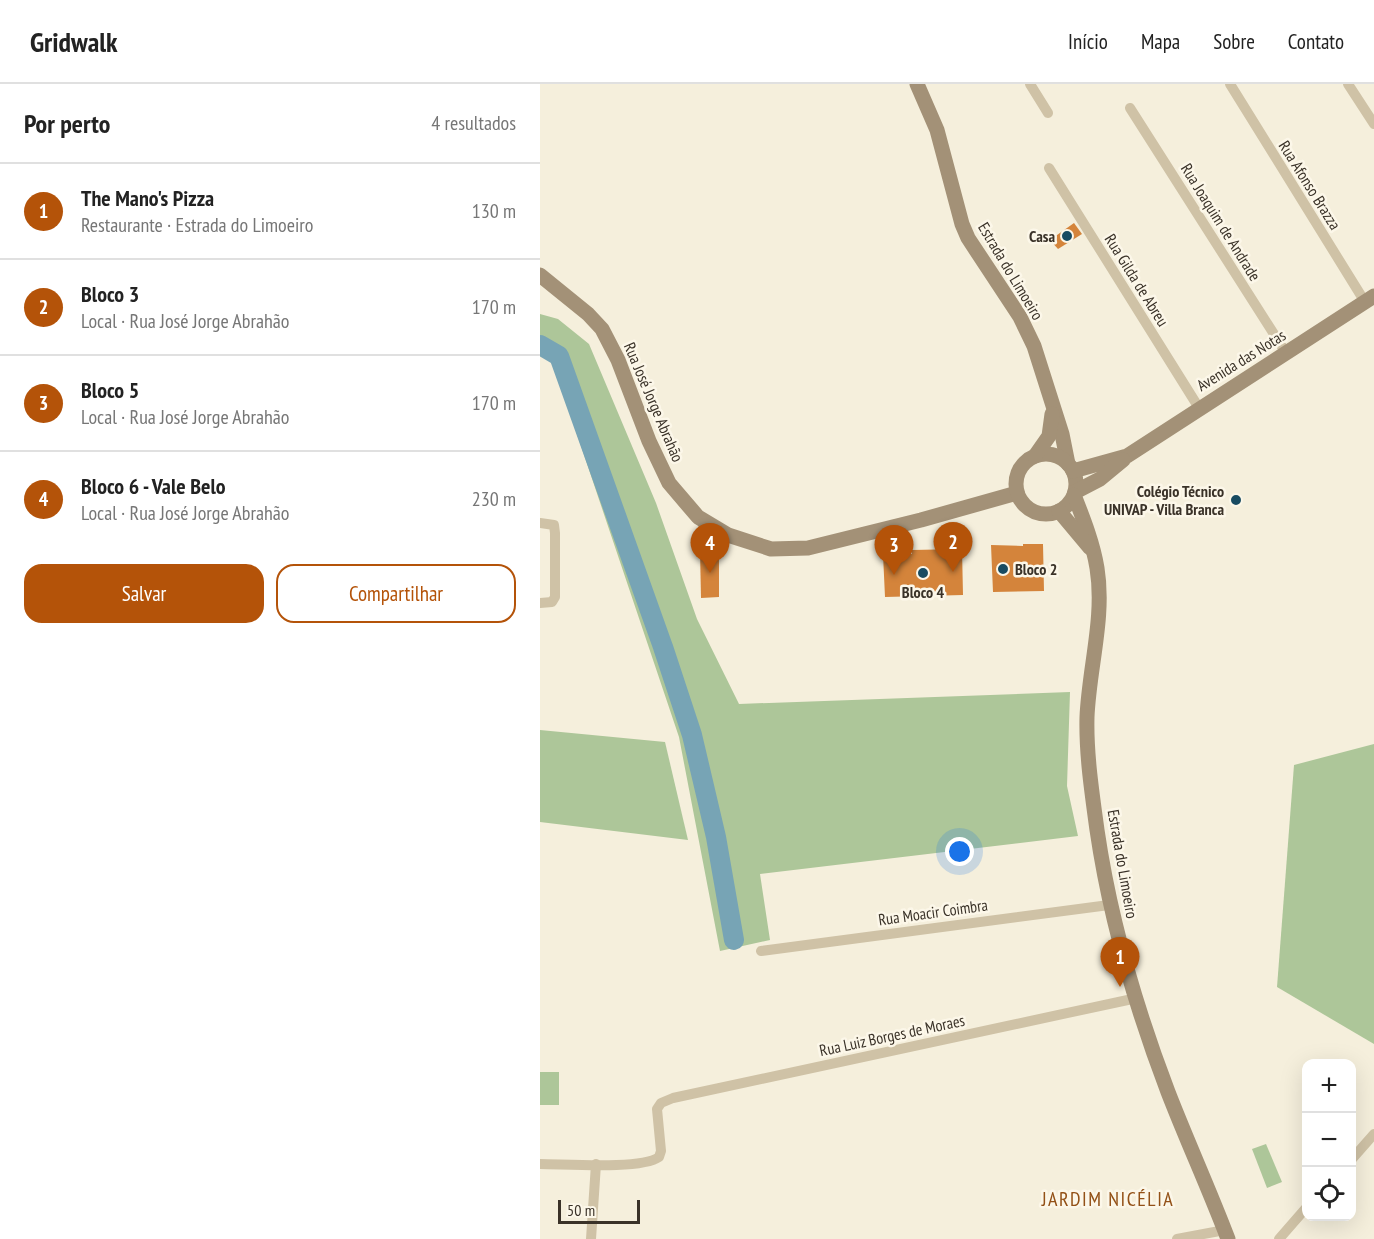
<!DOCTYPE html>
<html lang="pt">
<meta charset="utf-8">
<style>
:root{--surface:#fff;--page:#f6f6f6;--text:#222;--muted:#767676;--line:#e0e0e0;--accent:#b45309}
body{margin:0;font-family:"PT Sans Narrow",sans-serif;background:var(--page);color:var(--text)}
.controls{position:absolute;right:18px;bottom:18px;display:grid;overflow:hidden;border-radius:12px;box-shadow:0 6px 24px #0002}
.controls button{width:54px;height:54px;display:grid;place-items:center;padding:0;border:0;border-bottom:2px solid var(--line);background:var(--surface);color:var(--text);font:30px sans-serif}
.scale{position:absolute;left:18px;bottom:15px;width:82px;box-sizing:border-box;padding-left:6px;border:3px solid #3a3228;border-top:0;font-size:16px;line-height:21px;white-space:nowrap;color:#3a3228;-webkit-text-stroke:4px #fcf7e9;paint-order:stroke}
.you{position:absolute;left:420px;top:768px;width:21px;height:21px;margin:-15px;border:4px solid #fff;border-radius:50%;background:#1a73e8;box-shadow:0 0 0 9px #1a73e833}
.badge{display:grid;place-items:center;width:39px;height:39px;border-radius:50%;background:var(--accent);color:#fff;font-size:20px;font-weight:700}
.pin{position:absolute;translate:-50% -50px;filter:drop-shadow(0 2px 3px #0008)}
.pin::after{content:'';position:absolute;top:32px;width:21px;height:18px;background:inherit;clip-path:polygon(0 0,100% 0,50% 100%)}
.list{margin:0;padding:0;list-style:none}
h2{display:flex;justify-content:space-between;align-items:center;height:78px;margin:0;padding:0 24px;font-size:26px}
h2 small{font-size:20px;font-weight:400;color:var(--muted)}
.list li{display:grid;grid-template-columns:39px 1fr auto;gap:18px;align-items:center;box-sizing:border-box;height:96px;padding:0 24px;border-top:2px solid var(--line)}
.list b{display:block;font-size:22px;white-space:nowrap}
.list p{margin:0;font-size:20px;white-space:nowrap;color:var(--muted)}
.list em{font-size:20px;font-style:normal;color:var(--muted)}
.actions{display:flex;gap:12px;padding:18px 24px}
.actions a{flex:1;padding:14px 0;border:2px solid var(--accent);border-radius:18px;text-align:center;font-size:21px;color:var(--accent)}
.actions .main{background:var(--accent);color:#fff}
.icon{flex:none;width:33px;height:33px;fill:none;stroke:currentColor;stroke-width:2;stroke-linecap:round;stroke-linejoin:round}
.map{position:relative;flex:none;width:834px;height:1155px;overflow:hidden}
header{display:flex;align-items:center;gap:36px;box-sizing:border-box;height:84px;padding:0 30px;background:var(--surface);border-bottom:2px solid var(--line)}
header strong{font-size:28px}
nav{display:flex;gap:33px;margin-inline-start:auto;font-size:21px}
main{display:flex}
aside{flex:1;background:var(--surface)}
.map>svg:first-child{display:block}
.green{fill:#adc699}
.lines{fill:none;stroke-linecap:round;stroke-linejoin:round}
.river{stroke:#77a4b5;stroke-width:20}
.building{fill:#d4843b}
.minor{stroke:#cfc2a6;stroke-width:10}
.secondary{stroke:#a39177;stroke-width:15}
.poi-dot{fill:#184b61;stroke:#fcf7e9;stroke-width:2}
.labels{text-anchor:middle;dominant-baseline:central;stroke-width:5;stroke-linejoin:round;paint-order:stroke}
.street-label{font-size:16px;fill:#3a3228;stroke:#fcf7e9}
.poi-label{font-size:16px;font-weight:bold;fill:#3a3228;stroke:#fcf7e9;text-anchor:end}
.quarter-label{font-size:20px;letter-spacing:1.5px;fill:#935117;stroke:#fcf7e9}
</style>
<header>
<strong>Gridwalk</strong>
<nav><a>Início</a><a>Mapa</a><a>Sobre</a><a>Contato</a></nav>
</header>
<main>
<aside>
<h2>Por perto<small>4 resultados</small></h2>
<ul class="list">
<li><span class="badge">1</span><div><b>The Mano's Pizza</b><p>Restaurante · Estrada do Limoeiro</p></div><em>130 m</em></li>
<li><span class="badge">2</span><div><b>Bloco 3</b><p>Local · Rua José Jorge Abrahão</p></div><em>170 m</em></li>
<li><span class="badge">3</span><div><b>Bloco 5</b><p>Local · Rua José Jorge Abrahão</p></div><em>170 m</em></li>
<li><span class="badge">4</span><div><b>Bloco 6 - Vale Belo</b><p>Local · Rua José Jorge Abrahão</p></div><em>230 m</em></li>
</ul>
<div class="actions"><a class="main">Salvar</a><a>Compartilhar</a></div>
</aside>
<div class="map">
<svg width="834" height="1155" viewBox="0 0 834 1155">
<rect width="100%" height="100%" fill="#f5efdc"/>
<g class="green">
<polygon points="0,230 18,235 49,260 116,419 157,535 199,620 530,608 527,702 538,752 220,790 230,856 180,867 139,653 8,264 0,251"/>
<polygon points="0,646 125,658 148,756 0,738"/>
<polygon points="834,660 834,960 737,903 754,681"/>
<rect x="0" y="988" width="19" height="33"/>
<polygon points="726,1060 742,1098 727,1104 712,1065"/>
</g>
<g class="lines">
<polyline class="river" points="0,261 19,272 123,563 152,651 176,753 194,856"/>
</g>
<g class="building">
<polygon points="534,139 542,150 518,165 510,156"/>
<polygon points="483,460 503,460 504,507 453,508 451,461 483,462"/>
<polygon points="179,465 179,513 161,514 160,466"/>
<polygon points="422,465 423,511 345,513 343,470 372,470 372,466"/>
</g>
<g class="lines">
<g class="minor">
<polyline points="490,0 508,29"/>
<polyline points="690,0 825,218"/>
<polyline points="808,0 834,40"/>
<polyline points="590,24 746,269"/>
<polyline points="509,84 659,324"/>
<polyline points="0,439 14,441 15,449 15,513 12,518 0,519"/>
<polyline points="221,867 569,821"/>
<polyline points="812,1075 834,1050"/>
<path d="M0,1080C25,1080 101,1086 119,1073L121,1067L117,1025L121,1019L133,1014L597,914"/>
<polyline points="51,1155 56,1080"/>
<polyline points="637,1155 685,1146"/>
<polyline points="739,1155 766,1124"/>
</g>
<g class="secondary">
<polyline points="377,0 397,46 422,140 428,154 480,233 494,262 522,350 528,380"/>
<polyline points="0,191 48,230 62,245 78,276 109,357 129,399 158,433 188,451 231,465 268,464 381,436 477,409"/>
<circle cx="506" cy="400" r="30"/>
<polyline points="495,372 509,352 512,330"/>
<polyline points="533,387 587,372 834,212"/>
<polyline points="535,408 560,395 583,376"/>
<path d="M534,411C543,434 553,459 557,484C565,533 549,584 547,633C546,670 552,709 557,746C570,835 596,924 628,1008C647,1057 669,1105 688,1155"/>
<polyline points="519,427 550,464"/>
</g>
</g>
<g class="poi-dot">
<circle cx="527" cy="152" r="6"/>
<circle cx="696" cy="416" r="6"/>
<circle cx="463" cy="485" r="6"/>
<circle cx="383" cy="489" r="6"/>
</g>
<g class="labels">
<g class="street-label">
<text transform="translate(770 101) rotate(58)">Rua Afonso Brazza</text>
<text transform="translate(681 138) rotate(58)">Rua Joaquim de Andrade</text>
<text transform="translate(471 187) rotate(59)">Estrada do Limoeiro</text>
<text transform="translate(597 196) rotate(58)">Rua Gilda de Abreu</text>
<text transform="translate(701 276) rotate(-32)">Avenida das Notas</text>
<text transform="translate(114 318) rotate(67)">Rua José Jorge Abrahão</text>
<text transform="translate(583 780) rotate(80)">Estrada do Limoeiro</text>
<text transform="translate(393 828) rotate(-8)">Rua Moacir Coimbra</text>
<text transform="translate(352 951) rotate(-12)">Rua Luiz Borges de Moraes</text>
</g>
<g class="poi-label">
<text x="515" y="152">Casa</text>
<text x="684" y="407">Colégio Técnico<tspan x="684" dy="18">UNIVAP - Villa Branca</tspan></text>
<text x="475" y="485" text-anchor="start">Bloco 2</text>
<text x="383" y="508" text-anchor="middle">Bloco 4</text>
</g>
<g class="quarter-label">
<text x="568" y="1115">JARDIM NICÉLIA</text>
</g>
</g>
</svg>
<div class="controls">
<button>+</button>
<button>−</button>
<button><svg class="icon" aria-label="locate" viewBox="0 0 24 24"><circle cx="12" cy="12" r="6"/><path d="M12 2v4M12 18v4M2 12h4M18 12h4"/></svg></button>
</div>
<div class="scale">50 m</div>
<div class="you"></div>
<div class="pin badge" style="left:580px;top:903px">1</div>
<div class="pin badge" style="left:413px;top:488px">2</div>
<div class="pin badge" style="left:354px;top:491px">3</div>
<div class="pin badge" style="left:170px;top:489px">4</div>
</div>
</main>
